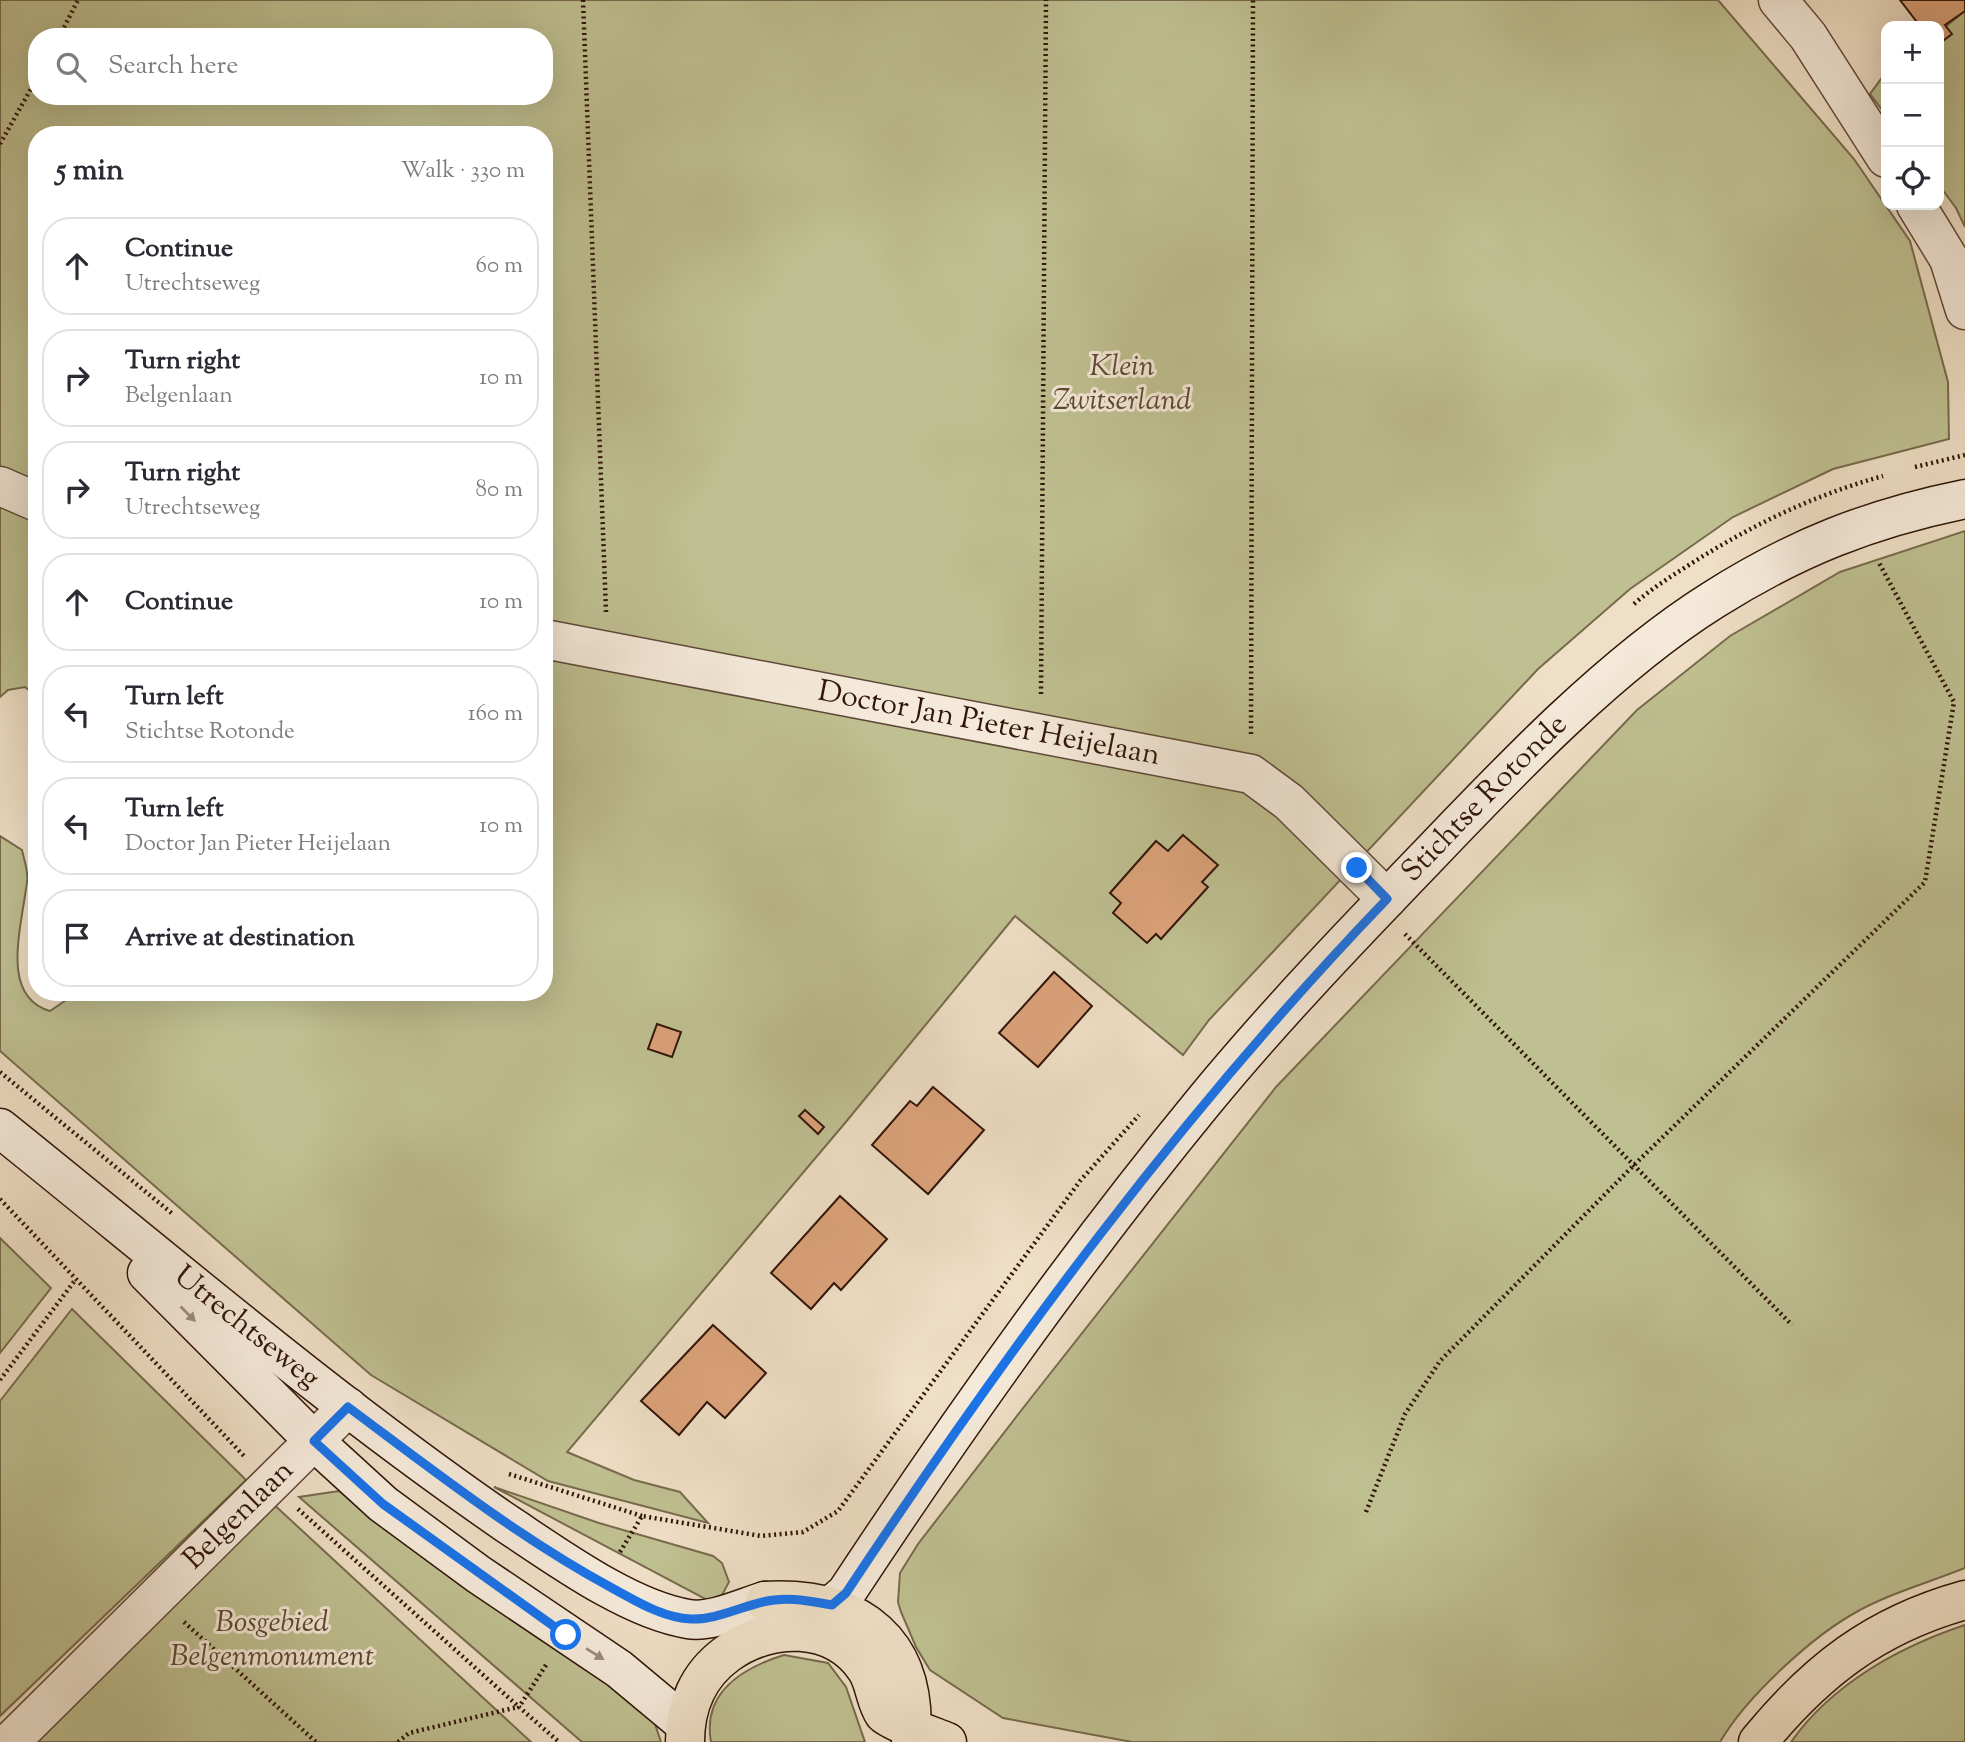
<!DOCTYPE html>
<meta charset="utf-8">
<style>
:root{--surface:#fff;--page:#f2f2f3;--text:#2b2b33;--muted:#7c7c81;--line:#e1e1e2}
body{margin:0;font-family:"Sorts Mill Goudy",serif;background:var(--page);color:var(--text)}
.controls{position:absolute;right:21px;top:21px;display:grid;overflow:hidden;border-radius:14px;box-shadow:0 7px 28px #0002}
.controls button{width:63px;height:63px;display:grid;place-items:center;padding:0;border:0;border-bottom:2px solid var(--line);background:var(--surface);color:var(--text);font:35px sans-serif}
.stop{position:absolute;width:21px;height:21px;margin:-16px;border:5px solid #1a73e8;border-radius:50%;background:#fff}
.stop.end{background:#1a73e8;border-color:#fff;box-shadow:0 2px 7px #0008}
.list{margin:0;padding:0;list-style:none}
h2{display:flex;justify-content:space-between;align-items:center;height:91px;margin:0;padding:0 28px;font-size:30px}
h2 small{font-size:23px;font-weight:400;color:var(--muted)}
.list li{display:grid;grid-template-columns:46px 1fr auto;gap:21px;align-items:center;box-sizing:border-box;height:98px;margin:0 14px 14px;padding:0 14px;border:2px solid var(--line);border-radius:28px}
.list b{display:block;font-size:26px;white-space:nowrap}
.list p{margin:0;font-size:23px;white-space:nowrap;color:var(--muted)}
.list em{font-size:23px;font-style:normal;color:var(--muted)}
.icon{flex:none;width:38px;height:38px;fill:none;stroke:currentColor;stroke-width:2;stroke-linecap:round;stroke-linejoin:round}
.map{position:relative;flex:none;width:1965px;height:1742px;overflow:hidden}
.search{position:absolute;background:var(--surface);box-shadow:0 7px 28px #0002;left:28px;top:28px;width:525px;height:77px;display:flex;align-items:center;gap:18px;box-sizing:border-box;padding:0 24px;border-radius:28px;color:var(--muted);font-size:26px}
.panel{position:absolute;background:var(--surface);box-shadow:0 7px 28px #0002;left:28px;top:126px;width:525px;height:875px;border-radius:28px}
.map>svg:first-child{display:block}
.green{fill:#bfc091;stroke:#786a4d;stroke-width:2;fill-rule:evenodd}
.building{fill:#dca37b;stroke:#311509;stroke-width:2}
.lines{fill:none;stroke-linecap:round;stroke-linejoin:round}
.street-casing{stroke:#604838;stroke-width:41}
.secondary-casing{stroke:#311509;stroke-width:41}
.primary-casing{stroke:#311509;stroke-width:41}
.path{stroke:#311509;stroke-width:4.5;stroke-dasharray:2 3.5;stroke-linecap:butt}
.street{stroke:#f5eada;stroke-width:38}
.secondary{stroke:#f5eada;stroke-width:38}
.primary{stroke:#efdfc6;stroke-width:38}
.oneway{fill:#9d8a7c}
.route{stroke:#1a73e8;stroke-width:9}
.labels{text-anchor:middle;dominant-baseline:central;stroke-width:6;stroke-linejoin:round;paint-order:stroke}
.park-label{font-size:30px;font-style:italic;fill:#5c4832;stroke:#f5eada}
.street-label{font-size:30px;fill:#311509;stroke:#f5eada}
</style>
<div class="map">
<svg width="1965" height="1742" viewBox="0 0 1965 1742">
<rect width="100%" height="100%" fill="#efdfc6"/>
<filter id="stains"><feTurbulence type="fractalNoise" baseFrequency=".00286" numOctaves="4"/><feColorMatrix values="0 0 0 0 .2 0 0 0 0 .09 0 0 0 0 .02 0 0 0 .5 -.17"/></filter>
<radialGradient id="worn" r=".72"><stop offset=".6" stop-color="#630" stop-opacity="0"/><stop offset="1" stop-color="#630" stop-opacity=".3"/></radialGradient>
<g class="green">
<path d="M0,0H1718L1854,159L1910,241L1948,382L1949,439L1833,469L1733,517L1630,589L1538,669L1209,1020L1183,1055L1015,916L845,1123L567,1452L634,1480L680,1492L708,1523L548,1481L371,1375L0,1051V836L22,850C24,860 29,872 27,882C21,930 0,996 50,1011L78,992H544V135H37V697L25,687L8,690L0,697ZM37,37H544V96H37Z"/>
<polygon points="1965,11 1965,227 1956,208 1939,185 1939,32"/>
<polygon points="1886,72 1886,115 1870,94"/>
<path d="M1965,531V1568C1931,1582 1892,1592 1860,1610C1813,1635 1746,1697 1720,1742H1132L1003,1718L930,1670L916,1647L901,1612L898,1602L900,1573L918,1544L1027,1403L1276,1087L1637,710L1730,636L1840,572Z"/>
<polygon points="0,1238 51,1288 0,1353"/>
<polygon points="72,1309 246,1480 0,1716 0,1401"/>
<polygon points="494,1487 599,1523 713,1556 722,1563 729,1582 721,1597 709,1601"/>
<polygon points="339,1491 647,1700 661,1742 582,1742 299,1497"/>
<polygon points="270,1501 531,1742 27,1742"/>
<path d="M1965,1625V1742H1791C1832,1684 1899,1647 1965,1625Z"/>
<path d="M784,1655L828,1663L846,1687L865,1742H711C702,1693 742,1668 784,1655Z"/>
</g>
<g class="building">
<polygon points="1900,0 1965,0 1965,11 1945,25 1952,34 1939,44 1939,26 1920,26"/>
<polygon points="1183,835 1218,865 1202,882 1208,887 1161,939 1156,934 1147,943 1113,913 1121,903 1110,893 1156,841 1168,851"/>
<polygon points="1054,972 1092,1006 1038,1067 999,1033"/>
<polygon points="657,1024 681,1032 672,1057 648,1049"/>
<polygon points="933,1087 984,1130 928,1194 872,1145 910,1101 917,1106"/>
<polygon points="805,1110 824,1127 818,1134 799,1116"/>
<polygon points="840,1196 887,1239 841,1290 834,1283 811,1309 771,1273"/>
<polygon points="713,1325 766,1373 725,1418 707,1402 679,1435 641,1401"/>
</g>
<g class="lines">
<g class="street-casing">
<g id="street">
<polyline points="1778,0 1808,36 1886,158"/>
<polyline points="1916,205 1949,259 1965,310"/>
<polyline points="0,486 37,502"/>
<path id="s1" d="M544,639L1251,774L1289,802L1387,899"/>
<path id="s2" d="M10,1742L348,1407"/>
</g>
</g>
<g class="secondary-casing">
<g id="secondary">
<path id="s3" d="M0,1128C167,1262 330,1402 506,1523C556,1556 628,1609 688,1619C711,1623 742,1608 765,1601"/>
<polyline points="147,1273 314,1441 383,1504 478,1574 619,1669 685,1724"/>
<path id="s4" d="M832,1605L846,1593C958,1423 1076,1257 1205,1100C1275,1015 1351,936 1427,857C1511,769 1611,664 1713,600C1795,548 1871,518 1965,499"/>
</g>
</g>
<g class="primary-casing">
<g id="primary">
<path d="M765,1601C860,1596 919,1642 911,1742"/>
<path d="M685,1742C685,1706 698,1675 727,1654C769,1623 834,1621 866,1669C875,1682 875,1701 884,1714C890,1721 935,1737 947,1742"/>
<path d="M1758,1742C1816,1671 1875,1625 1965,1600"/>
</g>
</g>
<g class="path">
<polyline points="583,0 606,612"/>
<polyline points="59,37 78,0"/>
<polyline points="0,144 37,78"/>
<polyline points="1915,467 1965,455"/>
<path d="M1634,604C1652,588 1672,576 1692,563C1752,525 1814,495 1883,476"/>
<polyline points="1041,694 1046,0"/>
<polyline points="1251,734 1253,0"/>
<polyline points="1405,934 1792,1325"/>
<polyline points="0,1072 174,1215"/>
<polyline points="0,1199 244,1456"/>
<polyline points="0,1380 76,1279"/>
<polyline points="509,1474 642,1516"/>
<polyline points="298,1509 519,1707"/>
<polyline points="1366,1512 1405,1414 1440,1361 1633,1166 1925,882 1954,702 1878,561"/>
<polyline points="620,1552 642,1516 761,1536 803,1532 838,1511 1080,1181 1139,1115"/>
<polyline points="184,1622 316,1742"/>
<polyline points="546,1665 519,1707 559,1742"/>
<polyline points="398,1742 409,1733 518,1707"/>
</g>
<use href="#street" class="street"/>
<use href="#secondary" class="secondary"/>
<use href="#primary" class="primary"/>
</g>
<defs><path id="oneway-solid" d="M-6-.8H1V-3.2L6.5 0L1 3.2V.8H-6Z" transform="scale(1.75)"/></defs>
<g class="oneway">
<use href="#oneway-solid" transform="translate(188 1314) rotate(45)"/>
<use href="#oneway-solid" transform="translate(595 1654) rotate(32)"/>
</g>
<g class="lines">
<path class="route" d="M566,1635L383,1504L314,1441L348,1407C434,1471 518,1537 612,1588C636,1601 663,1618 691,1619C715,1620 740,1607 763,1602C786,1596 809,1601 832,1605L846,1593C1008,1348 1183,1111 1387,899L1357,868"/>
</g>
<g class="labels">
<g class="park-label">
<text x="1122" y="367">Klein<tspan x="1122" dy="34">Zwitserland</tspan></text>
<text x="272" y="1623">Bosgebied<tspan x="272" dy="34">Belgenmonument</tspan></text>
</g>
<g class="street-label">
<text stroke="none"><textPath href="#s1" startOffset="453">Doctor Jan Pieter Heijelaan</textPath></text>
<text stroke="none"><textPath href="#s4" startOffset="1040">Stichtse Rotonde</textPath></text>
<text stroke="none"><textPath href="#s3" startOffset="317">Utrechtseweg</textPath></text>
<text stroke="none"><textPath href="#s2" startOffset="322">Belgenlaan</textPath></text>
</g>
</g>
<rect width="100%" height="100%" filter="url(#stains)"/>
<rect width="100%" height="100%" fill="url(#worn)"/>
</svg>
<div class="controls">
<button>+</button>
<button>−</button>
<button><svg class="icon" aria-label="locate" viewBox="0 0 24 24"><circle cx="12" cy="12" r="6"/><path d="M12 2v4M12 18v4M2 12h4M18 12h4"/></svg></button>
</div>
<div class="stop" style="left:566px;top:1635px"></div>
<div class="stop end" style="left:1357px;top:868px"></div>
<div class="search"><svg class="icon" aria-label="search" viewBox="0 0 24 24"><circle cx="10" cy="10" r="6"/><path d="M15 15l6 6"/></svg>Search here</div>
<section class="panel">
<h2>5 min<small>Walk · 330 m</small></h2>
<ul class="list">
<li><svg class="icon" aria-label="ahead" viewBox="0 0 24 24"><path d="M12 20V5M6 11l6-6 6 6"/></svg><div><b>Continue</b><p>Utrechtseweg</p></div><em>60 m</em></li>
<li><svg class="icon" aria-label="right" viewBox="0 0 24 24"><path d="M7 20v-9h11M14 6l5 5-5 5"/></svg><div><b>Turn right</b><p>Belgenlaan</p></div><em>10 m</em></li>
<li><svg class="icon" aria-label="right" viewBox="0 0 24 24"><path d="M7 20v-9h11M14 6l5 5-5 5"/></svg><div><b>Turn right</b><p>Utrechtseweg</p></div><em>80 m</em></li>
<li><svg class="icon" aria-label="ahead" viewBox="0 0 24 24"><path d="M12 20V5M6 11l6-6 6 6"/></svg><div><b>Continue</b></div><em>10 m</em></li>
<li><svg class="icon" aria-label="left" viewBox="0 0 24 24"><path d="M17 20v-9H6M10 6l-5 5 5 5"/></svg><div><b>Turn left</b><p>Stichtse Rotonde</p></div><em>160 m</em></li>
<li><svg class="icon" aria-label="left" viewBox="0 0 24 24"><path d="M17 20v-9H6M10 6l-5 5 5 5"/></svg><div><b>Turn left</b><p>Doctor Jan Pieter Heijelaan</p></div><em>10 m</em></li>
<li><svg class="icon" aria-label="arrive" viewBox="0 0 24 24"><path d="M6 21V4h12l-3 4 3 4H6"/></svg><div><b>Arrive at destination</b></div></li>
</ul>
</section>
</div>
